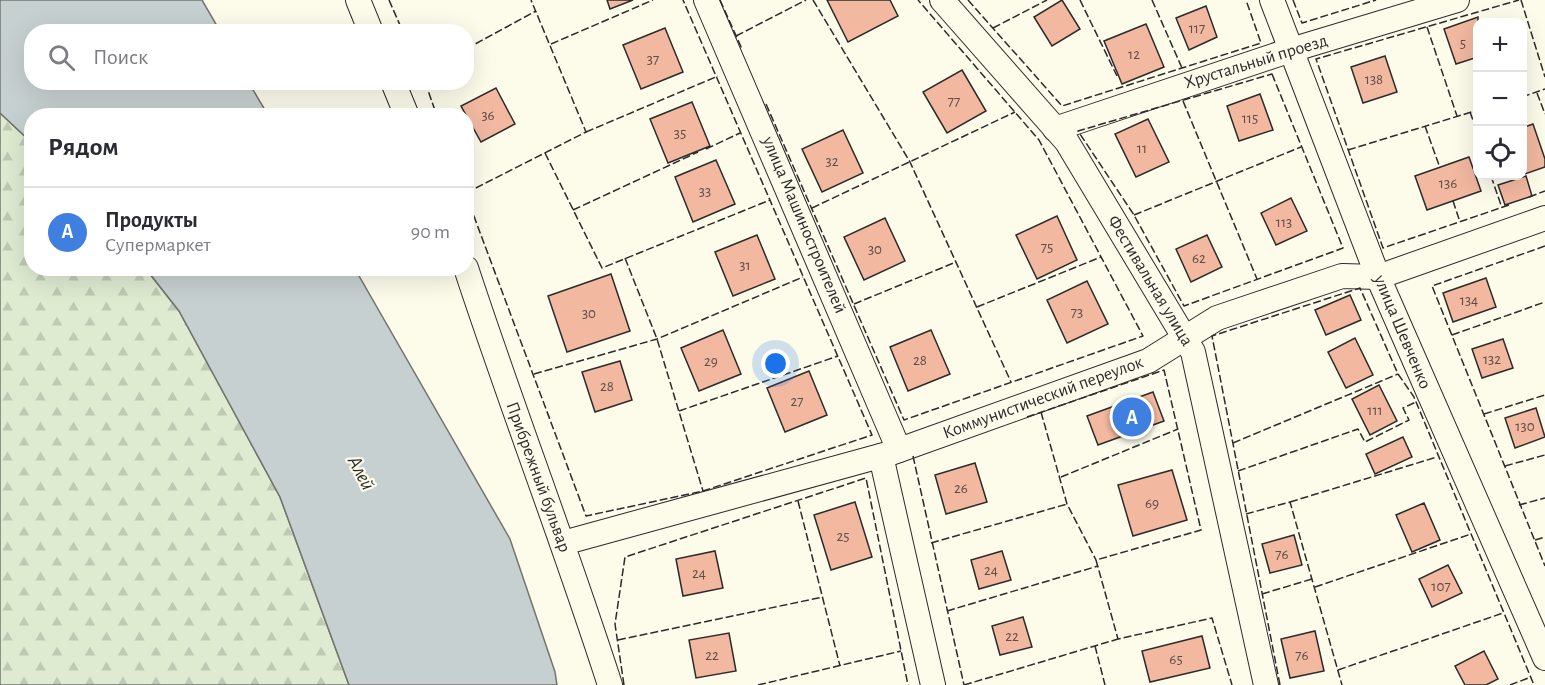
<!DOCTYPE html>
<html lang="ru">
<meta charset="utf-8">
<style>
:root{--surface:#fff;--page:#f2f2f3;--text:#2b2b33;--muted:#7c7c81;--line:#e1e1e2;--accent:#c62828}
body{margin:0;font-family:"Alegreya Sans",sans-serif;background:var(--page);color:var(--text)}
.controls{position:absolute;right:18px;top:18px;display:grid;overflow:hidden;border-radius:12px;box-shadow:0 6px 24px #0002}
.controls button{width:54px;height:54px;display:grid;place-items:center;padding:0;border:0;border-bottom:2px solid var(--line);background:var(--surface);color:var(--text);font:30px sans-serif}
.you{position:absolute;left:776px;top:364px;width:21px;height:21px;margin:-15px;border:4px solid #fff;border-radius:50%;background:#1a73e8;box-shadow:0 0 0 9px #1a73e833}
.badge{display:grid;place-items:center;width:39px;height:39px;border-radius:50%;background:var(--accent);color:#fff;font-size:20px;font-weight:700}
.pin{position:absolute;translate:-50% -50%;border:3px solid #fff;box-shadow:0 2px 6px #0006}
.list{margin:0;padding:0;list-style:none}
h2{display:flex;justify-content:space-between;align-items:center;height:78px;margin:0;padding:0 24px;font-size:26px}
h2 small{font-size:20px;font-weight:400;color:var(--muted)}
.list li{display:grid;grid-template-columns:39px 1fr auto;gap:18px;align-items:center;box-sizing:border-box;height:90px;padding:0 24px;border-top:2px solid var(--line)}
.list b{display:block;font-size:22px;white-space:nowrap}
.list p{margin:0;font-size:20px;white-space:nowrap;color:var(--muted)}
.list em{font-size:20px;font-style:normal;color:var(--muted)}
.icon{flex:none;width:33px;height:33px;fill:none;stroke:currentColor;stroke-width:2;stroke-linecap:round;stroke-linejoin:round}
.map{position:relative;flex:none;width:1545px;height:685px;overflow:hidden}
.search{position:absolute;background:var(--surface);box-shadow:0 6px 24px #0002;left:24px;top:24px;width:450px;height:66px;display:flex;align-items:center;gap:15px;box-sizing:border-box;padding:0 21px;border-radius:24px;color:var(--muted);font-size:22px}
.panel{position:absolute;background:var(--surface);box-shadow:0 6px 24px #0002;left:24px;top:108px;width:450px;height:168px;border-radius:24px}
.map>svg:first-child{display:block}
.forest{fill:url(#forest-firs);stroke:#74746e;stroke-width:1.5}
.water{fill:#c7d0d0;stroke:#74746e;stroke-width:1.5}
.building{fill:#f2b8a0;stroke:#2b2b2b;stroke-width:1.5}
.lines{fill:none;stroke-linecap:round;stroke-linejoin:round}
.minor-casing{stroke:#2b2b2b;stroke-width:26}
.minor{stroke:#fdfbea;stroke-width:24}
.fence{stroke:#2b2b2b;stroke-width:1.5;stroke-dasharray:8 3;stroke-linecap:butt}
.labels{text-anchor:middle;dominant-baseline:central;stroke-width:4.5;stroke-linejoin:round;paint-order:stroke}
.number-label{font-size:15px;fill:#5d4e48}
.street-label{font-size:18px;fill:#2b2b2b;stroke:#fdfbea}
.water-label{font-size:20px;font-style:italic;fill:#2b2b2b;stroke:#fdfbea}
</style>
<div class="map">
<svg width="1545" height="685" viewBox="0 0 1545 685">
<defs>
<pattern id="forest-firs" width="22" height="20" patternUnits="userSpaceOnUse" patternTransform="scale(1.5)"><rect width="22" height="20" fill="#deebd1"/><path d="M5 1l3.5 6h-7zM16 11l3.5 6h-7z" fill="#bfcab4"/></pattern>
</defs>
<rect width="100%" height="100%" fill="#fdfbea"/>
<polygon class="forest" points="0,113 31,142 32,268 146,269 179,311 280,497 349,685 0,685"/>
<g class="water">
<polygon points="0,0 202,0 220,31 32,32 32,82 249,83 268,115 32,116 31,142 0,113"/>
<polygon points="146,269 355,269 510,539 555,672 557,685 349,685 280,497 179,311"/>
</g>
<g class="building">
<polygon points="607,0 633,0 610,9"/>
<polygon points="827,0 890,0 898,16 848,42"/>
<polygon points="1062,0 1080,29 1052,46 1034,17"/>
<polygon points="1206,6 1217,37 1189,50 1176,18"/>
<polygon points="1478,17 1478,57 1456,64 1444,29"/>
<polygon points="1146,24 1164,67 1122,84 1104,41"/>
<polygon points="665,28 683,72 641,89 623,45"/>
<polygon points="1385,56 1397,92 1363,103 1351,67"/>
<polygon points="962,70 986,111 947,133 923,92"/>
<polygon points="496,88 515,124 481,142 461,106"/>
<polygon points="1260,94 1273,130 1239,141 1227,106"/>
<polygon points="692,102 710,146 668,163 650,119"/>
<polygon points="1148,119 1169,162 1136,177 1115,134"/>
<polygon points="1533,124 1545,159 1545,167 1522,175 1522,128"/>
<polygon points="843,130 863,173 822,192 802,149"/>
<polygon points="1469,157 1481,191 1427,210 1415,176"/>
<polygon points="716,160 735,204 693,222 675,177"/>
<polygon points="1526,176 1532,196 1505,205 1498,185"/>
<polygon points="1291,198 1307,231 1276,245 1261,213"/>
<polygon points="1057,216 1077,260 1037,279 1016,235"/>
<polygon points="885,218 905,261 864,280 844,237"/>
<polygon points="757,235 775,279 733,296 715,252"/>
<polygon points="1207,235 1222,267 1191,282 1176,249"/>
<polygon points="611,274 630,331 567,352 548,296"/>
<polygon points="1486,278 1496,307 1453,322 1443,293"/>
<polygon points="1087,281 1108,324 1067,343 1047,300"/>
<polygon points="1350,295 1361,320 1326,335 1315,310"/>
<polygon points="723,330 741,374 699,391 681,348"/>
<polygon points="931,330 950,374 908,391 890,347"/>
<polygon points="1355,338 1373,375 1346,388 1328,352"/>
<polygon points="1503,339 1513,368 1482,378 1472,349"/>
<polygon points="620,361 632,400 595,412 582,372"/>
<polygon points="809,371 827,415 785,432 767,388"/>
<polygon points="1379,385 1397,421 1370,435 1352,399"/>
<polygon points="1153,392 1164,421 1098,445 1087,416"/>
<polygon points="1536,408 1545,437 1515,448 1505,418"/>
<polygon points="1403,437 1412,457 1375,474 1366,454"/>
<polygon points="975,463 987,502 946,514 935,475"/>
<polygon points="1172,470 1187,520 1133,536 1118,485"/>
<polygon points="855,502 872,557 831,570 814,515"/>
<polygon points="1424,503 1440,540 1412,552 1396,515"/>
<polygon points="1294,535 1302,565 1270,573 1262,544"/>
<polygon points="715,551 723,588 683,596 676,559"/>
<polygon points="1002,551 1011,580 979,589 971,560"/>
<polygon points="1448,565 1462,593 1432,607 1419,579"/>
<polygon points="1023,617 1032,647 1000,655 992,626"/>
<polygon points="1315,631 1324,671 1290,678 1281,639"/>
<polygon points="729,633 736,671 696,678 689,640"/>
<polygon points="1202,636 1210,668 1150,682 1142,651"/>
<polygon points="1484,651 1498,679 1486,685 1465,685 1455,666"/>
</g>
<g class="lines">
<g class="minor-casing">
<g id="minor">
<polyline points="358,0 371,32"/>
<polyline points="706,0 899,450"/>
<polyline points="942,0 1067,142 1193,352 1266,685"/>
<polyline points="1272,0 1378,277 1545,658"/>
<polyline points="393,82 407,116"/>
<polyline points="1055,129 1291,50 1457,0"/>
<path d="M466,268C512,408 565,545 610,685"/>
<polyline points="881,456 933,685"/>
<polyline points="563,543 891,453 1148,361 1217,318 1342,276 1378,277 1545,218"/>
</g>
</g>
<use href="#minor" class="minor"/>
<g class="fence">
<polyline points="389,0 403,32"/>
<polyline points="720,0 742,49"/>
<polyline points="813,0 910,162 1011,382"/>
<polyline points="968,0 1062,106 1261,43 1246,0"/>
<polyline points="1080,0 1117,76"/>
<polyline points="1152,0 1182,68"/>
<polyline points="1293,0 1302,23 1376,0"/>
<polyline points="1521,0 1545,77"/>
<polyline points="1427,27 1457,116"/>
<polyline points="993,28 1047,0"/>
<polyline points="736,36 806,0"/>
<polyline points="551,44 653,0"/>
<polyline points="466,49 536,11"/>
<polygon points="1272,74 1343,248 1184,306 1134,215 1078,131"/>
<polyline points="425,82 437,116"/>
<polyline points="1537,93 1545,114"/>
<polyline points="1522,97 1545,89"/>
<polyline points="1183,101 1257,279"/>
<polyline points="766,104 904,420 1143,336 1039,140 918,0"/>
<polyline points="1470,112 1478,134"/>
<polyline points="1425,126 1440,168"/>
<polyline points="586,132 718,76"/>
<polyline points="706,149 740,133"/>
<polyline points="1348,150 1478,110"/>
<polyline points="545,153 602,268 770,200"/>
<polyline points="1491,176 1502,208"/>
<polyline points="466,193 586,132 531,0"/>
<polyline points="466,195 586,516 703,491 872,435 683,0"/>
<polyline points="1529,197 1545,191"/>
<polyline points="1453,201 1460,222"/>
<polyline points="1509,205 1383,248 1316,59 1519,0"/>
<polyline points="812,208 1015,112"/>
<polyline points="573,210 698,152"/>
<polyline points="1134,215 1301,147"/>
<polyline points="1545,246 1432,286 1545,566"/>
<polyline points="625,258 657,339 703,491"/>
<polyline points="854,304 956,262"/>
<polyline points="977,307 1101,257"/>
<polyline points="1452,335 1545,302"/>
<polyline points="534,374 657,339 803,277"/>
<polyline points="679,411 838,356"/>
<polyline points="1041,412 1067,504 1096,560"/>
<polyline points="1484,414 1545,395"/>
<polyline points="1027,417 1164,370 1201,530 1096,560 1118,639 1212,618 1232,685"/>
<polyline points="1233,443 1398,374"/>
<polyline points="913,456 964,685"/>
<polyline points="1505,466 1545,455"/>
<polyline points="1238,471 1358,429 1365,442 1409,420 1403,408 1416,402"/>
<polyline points="1061,477 1178,429"/>
<polyline points="798,501 840,666"/>
<polyline points="1290,502 1437,457"/>
<polyline points="1519,505 1545,498"/>
<polyline points="1246,514 1290,502 1342,685"/>
<polyline points="1535,540 1545,537"/>
<polyline points="931,543 1067,504"/>
<polyline points="1315,587 1471,534"/>
<polyline points="1262,594 1312,579"/>
<polyline points="947,611 1098,566"/>
<polyline points="618,640 823,597"/>
<polyline points="1095,646 1105,685"/>
<polyline points="1338,670 1503,613"/>
<polyline points="624,685 615,624 625,557 866,478 908,685"/>
<polyline points="758,685 901,651"/>
<polyline points="964,685 1118,639"/>
<polyline points="1280,685 1212,336 1360,288 1398,374 1414,397 1534,685"/>
<polyline points="1510,685 1531,677"/>
</g>
</g>
<g class="labels">
<g class="number-label">
<text x="1197" y="28">117</text>
<text x="1463" y="43">5</text>
<text x="1134" y="54">12</text>
<text x="653" y="59">37</text>
<text x="1374" y="79">138</text>
<text x="954" y="101">77</text>
<text x="488" y="115">36</text>
<text x="1250" y="118">115</text>
<text x="680" y="133">35</text>
<text x="1142" y="148">11</text>
<text x="832" y="161">32</text>
<text x="1448" y="183">136</text>
<text x="705" y="191">33</text>
<text x="1284" y="222">113</text>
<text x="1047" y="247">75</text>
<text x="875" y="249">30</text>
<text x="1199" y="258">62</text>
<text x="745" y="265">31</text>
<text x="1469" y="300">134</text>
<text x="1077" y="312">73</text>
<text x="589" y="313">30</text>
<text x="1492" y="359">132</text>
<text x="920" y="360">28</text>
<text x="711" y="361">29</text>
<text x="607" y="386">28</text>
<text x="797" y="401">27</text>
<text x="1375" y="410">111</text>
<text x="1525" y="426">130</text>
<text x="961" y="488">26</text>
<text x="1152" y="503">69</text>
<text x="843" y="536">25</text>
<text x="1282" y="554">76</text>
<text x="991" y="570">24</text>
<text x="699" y="573">24</text>
<text x="1441" y="586">107</text>
<text x="1012" y="636">22</text>
<text x="712" y="655">22</text>
<text x="1302" y="655">76</text>
<text x="1176" y="659">65</text>
</g>
<g class="street-label">
<text transform="translate(1256 62) rotate(-17)">Хрустальный проезд</text>
<text transform="translate(804 225) rotate(67)">улица Машиностроителей</text>
<text transform="translate(1150 281) rotate(59)">Фестивальная улица</text>
<text transform="translate(1402 332) rotate(67)">улица Шевченко</text>
<text transform="translate(1043 398) rotate(-20)">Коммунистический переулок</text>
<text transform="translate(538 477) rotate(70)">Прибрежный бульвар</text>
</g>
<g class="water-label">
<text transform="translate(361 473) rotate(62)">Алей</text>
</g>
</g>
</svg>
<div class="controls">
<button>+</button>
<button>−</button>
<button><svg class="icon" aria-label="locate" viewBox="0 0 24 24"><circle cx="12" cy="12" r="6"/><path d="M12 2v4M12 18v4M2 12h4M18 12h4"/></svg></button>
</div>
<div class="you"></div>
<div class="pin badge" style="left:1132px;top:417px;background:#3f7fe0">A</div>
<div class="search"><svg class="icon" aria-label="search" viewBox="0 0 24 24"><circle cx="10" cy="10" r="6"/><path d="M15 15l6 6"/></svg>Поиск</div>
<section class="panel">
<h2>Рядом<small></small></h2>
<ul class="list">
<li><span class="badge" style="background:#3f7fe0">A</span><div><b>Продукты</b><p>Супермаркет</p></div><em>90 m</em></li>
</ul>
</section>
</div>
